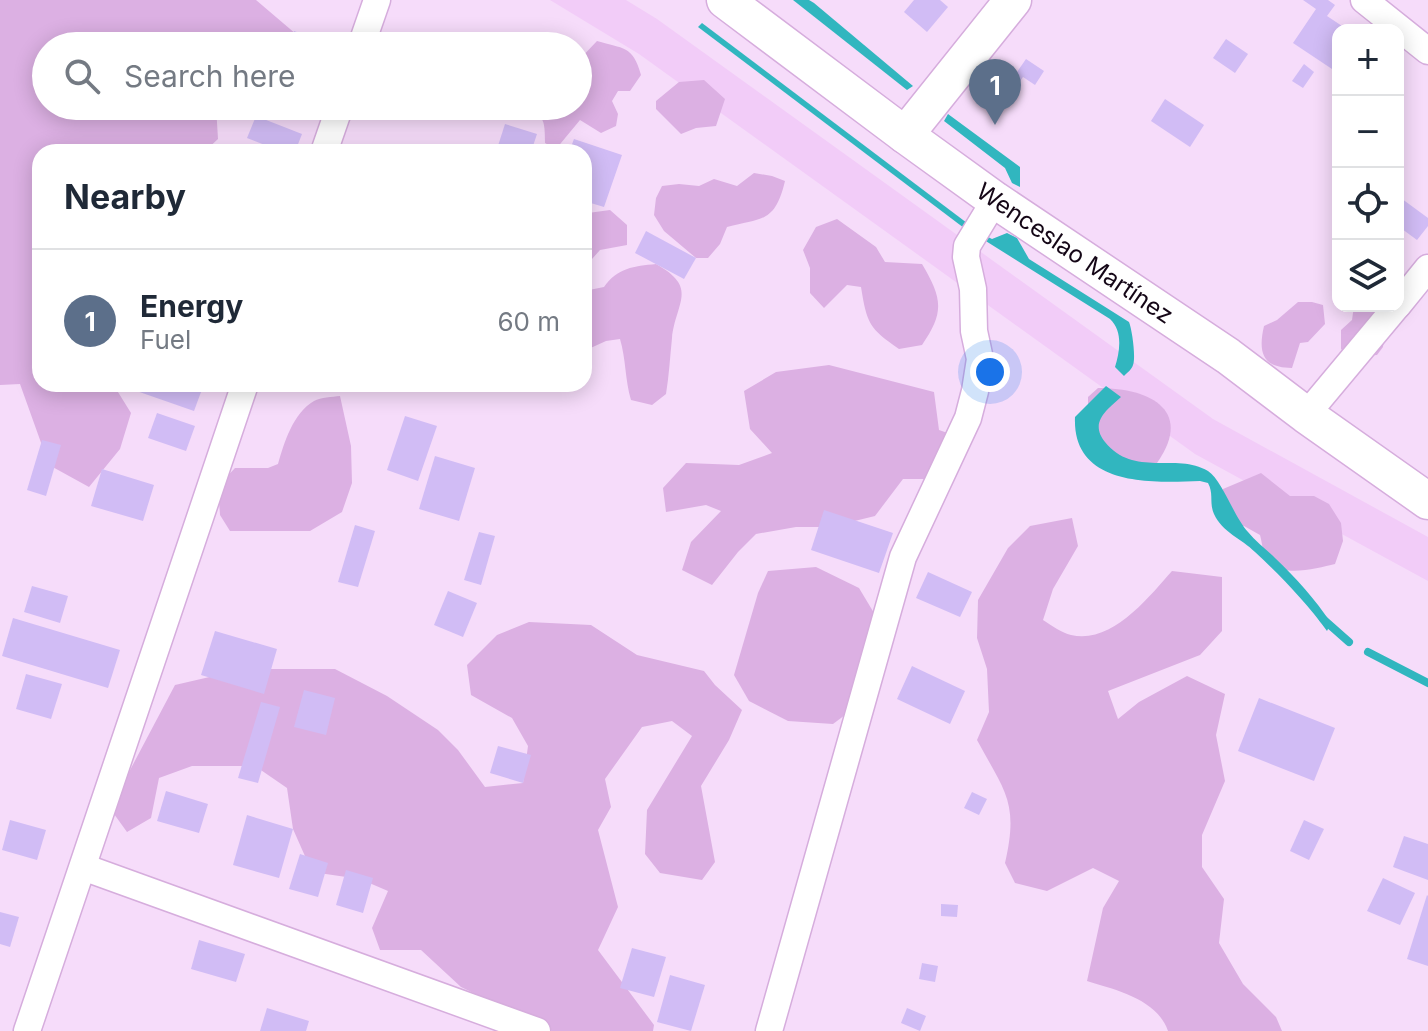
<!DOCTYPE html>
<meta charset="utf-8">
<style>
:root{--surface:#fff;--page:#f2f2f3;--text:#1f2937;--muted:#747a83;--line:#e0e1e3;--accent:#d93025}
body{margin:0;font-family:Inter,sans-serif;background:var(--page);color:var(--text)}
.controls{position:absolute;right:24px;top:24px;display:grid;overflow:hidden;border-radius:16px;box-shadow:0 4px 20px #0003}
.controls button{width:72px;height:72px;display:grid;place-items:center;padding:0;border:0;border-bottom:2px solid var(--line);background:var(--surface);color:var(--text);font:40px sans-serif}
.you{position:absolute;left:990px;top:372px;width:28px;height:28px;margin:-20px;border:6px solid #fff;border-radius:50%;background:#1a73e8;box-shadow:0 0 0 12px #1a73e833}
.badge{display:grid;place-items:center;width:52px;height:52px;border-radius:50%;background:var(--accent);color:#fff;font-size:26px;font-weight:700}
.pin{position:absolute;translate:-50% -66px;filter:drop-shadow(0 2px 4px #0008)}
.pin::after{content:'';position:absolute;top:42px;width:28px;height:24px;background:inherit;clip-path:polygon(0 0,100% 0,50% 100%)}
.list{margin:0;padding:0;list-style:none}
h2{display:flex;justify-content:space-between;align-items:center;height:104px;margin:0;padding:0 32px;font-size:34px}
h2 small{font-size:26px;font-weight:400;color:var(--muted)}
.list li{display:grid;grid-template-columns:52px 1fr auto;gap:24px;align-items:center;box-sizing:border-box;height:144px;padding:0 32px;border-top:2px solid var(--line)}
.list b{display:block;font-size:30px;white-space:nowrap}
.list p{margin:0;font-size:26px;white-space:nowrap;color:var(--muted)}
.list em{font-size:26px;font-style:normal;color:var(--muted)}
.icon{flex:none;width:44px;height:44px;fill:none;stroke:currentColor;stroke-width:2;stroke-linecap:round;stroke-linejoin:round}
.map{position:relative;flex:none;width:1428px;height:1031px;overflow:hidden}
.search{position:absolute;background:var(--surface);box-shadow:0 4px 20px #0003;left:32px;top:32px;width:560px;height:88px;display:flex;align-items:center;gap:20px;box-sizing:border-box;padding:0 28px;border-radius:44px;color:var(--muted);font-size:30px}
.panel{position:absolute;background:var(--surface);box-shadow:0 4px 20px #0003;left:32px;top:144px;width:560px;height:248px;border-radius:24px}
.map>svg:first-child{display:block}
.built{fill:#f2ccf8}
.green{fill:#dcb0e3}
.water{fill:#31b6bf}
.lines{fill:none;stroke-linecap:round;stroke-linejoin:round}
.stream{stroke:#31b6bf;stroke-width:8}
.building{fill:#d1bcf5}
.street-casing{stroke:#d6addd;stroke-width:29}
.secondary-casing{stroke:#d6addd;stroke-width:39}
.street{stroke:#fff;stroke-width:26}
.secondary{stroke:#fff;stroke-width:36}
.labels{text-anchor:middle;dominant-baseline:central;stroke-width:7;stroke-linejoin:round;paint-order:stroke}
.street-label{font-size:24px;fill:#140616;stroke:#fff}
</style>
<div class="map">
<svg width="1428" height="1031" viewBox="0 0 1428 1031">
<rect width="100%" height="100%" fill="#f6dcfa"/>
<polygon class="built" points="550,0 626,0 657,19 1213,419 1428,537 1428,581 1195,454 639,54"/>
<g class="green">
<polygon points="0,0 256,0 310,46 46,46 46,106 216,106 218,139 204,152 40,152 40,384 113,384 131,413 120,449 89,487 49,465 20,384 0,385"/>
<path d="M597,41C623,49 633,45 641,75L630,91H618L612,101L618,114L616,126L601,133L580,120L556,149L545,143C545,109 541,122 520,106H578V61Z"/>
<polygon points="704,80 725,99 716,126 696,128 681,134 656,109 656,101 679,82"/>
<path d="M754,173L772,176L785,181C775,223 762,218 727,227L720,244L708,258H696L664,231L654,215L656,198L662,186L679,184L699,186L714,179L737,186Z"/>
<polygon points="610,210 627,225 627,245 600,250 584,268 584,218 588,213"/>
<path d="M837,219L876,247L885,262L922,264C942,298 945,312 922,345L899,349C869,328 867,324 861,287L847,285L824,308L810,293V268L803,250L816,227Z"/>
<path d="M656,264C699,288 676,302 672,338C670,357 669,376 666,394L652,405L631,400C625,380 626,359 620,339L606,341L584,351V291L604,287C617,268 634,266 656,264Z"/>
<path d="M1298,302H1312L1323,305L1325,324L1308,342L1300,343L1292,368C1262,368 1258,352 1264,326L1277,320Z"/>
<polygon points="1354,306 1398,306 1385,330 1383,347 1377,355 1350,357 1341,349 1341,330 1352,320"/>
<polygon points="829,365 934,392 939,430 965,439 949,469 924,479 903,479 875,516 830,527 796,527 756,534 738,552 712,585 682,570 691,542 721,511 706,505 666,512 663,488 686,463 739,465 772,453 750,429 744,391 776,372"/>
<path d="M1098,388C1152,388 1196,412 1154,467L1134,471L1088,434V397Z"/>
<path d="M340,396L351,446L352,483L342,512L310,531H230L220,515L218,486L235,468H268L278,464C284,443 293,413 314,401C321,397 332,397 340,396Z"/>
<path d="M1261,473L1290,496H1314L1329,504L1341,523L1343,541L1335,564C1317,568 1281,579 1267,560C1263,554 1262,542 1260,535L1244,526H1227L1219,496L1223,489Z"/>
<path d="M1072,518L1078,546L1053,589L1043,620C1051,625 1062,633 1071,635C1111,645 1149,597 1172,571L1222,577V631L1200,655L1108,691L1118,719L1139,702L1187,676L1225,694L1216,735L1225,781L1202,835V867L1224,899L1219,943L1243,984L1276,1017L1282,1031H1168C1157,999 1116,990 1087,981L1103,908L1119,881L1093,868L1047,891L1015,883L1005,863C1019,802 1005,792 977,740L989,712L987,669L977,638L978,600L1008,548L1030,526Z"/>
<polygon points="816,567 859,588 883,628 865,700 833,724 788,721 749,701 734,675 758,593 768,571"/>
<polygon points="529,622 591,625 637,655 704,671 715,685 742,710 729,740 701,786 715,862 702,880 660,873 645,854 647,810 692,736 672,721 642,727 605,779 611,807 598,830 618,907 598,950 654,1025 653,1031 552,1031 461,987 421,950 380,950 372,928 388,891 360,879 312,872 293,829 287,788 255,766 192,766 159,778 151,818 127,832 114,814 129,772 175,685 244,669 335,669 387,696 438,730 458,750 485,787 523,783 528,746 512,718 471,695 467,665 497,635"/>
</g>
<g class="water">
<polygon points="793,0 809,0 814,3 913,86 907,90"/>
<polygon points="702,23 967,223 964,228 698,27"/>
<polygon points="948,114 1020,167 1020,187 1012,183 1005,168 944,121"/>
<path d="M1007,233L1017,238L1029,259L1129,322C1132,329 1136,358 1133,365C1132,369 1127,373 1124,376L1115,367C1120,351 1123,331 1110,319L981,238L984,235L992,239Z"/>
<path d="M1106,386L1121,397C1107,410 1089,422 1105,442C1134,478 1176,452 1208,471C1222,480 1234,517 1248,532C1256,542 1266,549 1275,558C1296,578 1315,599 1331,623L1327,631C1306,602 1281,576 1255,552C1242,539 1222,532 1214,514C1209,503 1214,494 1208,483L1200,481C1152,483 1072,487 1075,417Z"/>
</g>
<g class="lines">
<g class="stream">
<polyline points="1323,619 1349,642"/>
<polyline points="1368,652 1428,683"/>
</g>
</g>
<g class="building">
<polygon points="914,0 940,0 948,7 927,32 904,12"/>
<polygon points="1303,0 1328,0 1335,5 1327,16 1348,30 1338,30 1338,73 1293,43 1316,9"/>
<polygon points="294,31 335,46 289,46"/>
<polygon points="1226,39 1248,54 1235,73 1213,58"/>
<polygon points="1026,59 1044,71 1035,85 1023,77 1014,90 998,79 1007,66 1017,72"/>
<polygon points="1304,64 1314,72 1303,88 1292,81"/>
<polygon points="1165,99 1204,125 1190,147 1151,121"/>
<polygon points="256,116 302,134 295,152 283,152 247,138"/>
<polygon points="505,124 537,134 531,152 496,152"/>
<polygon points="574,139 622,155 604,207 584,201 584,152 569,152"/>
<polygon points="1398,196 1428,218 1428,226 1417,240 1398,226"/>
<polygon points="646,231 696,258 684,279 635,253"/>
<polygon points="129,384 204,384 194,411 128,388"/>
<polygon points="157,413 195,426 186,451 148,438"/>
<polygon points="405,416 437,426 418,481 387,470"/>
<polygon points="42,440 61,445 46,496 27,490"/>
<polygon points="435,456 475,468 459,521 419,509"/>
<polygon points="102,469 154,485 143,521 91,506"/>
<polygon points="824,510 893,533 879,573 811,550"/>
<polygon points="355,525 375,531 358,587 338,582"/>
<polygon points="479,532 495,536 481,585 464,580"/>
<polygon points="928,572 972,592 960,617 916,598"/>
<polygon points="32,586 68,596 60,623 24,612"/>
<polygon points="448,591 477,603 463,637 434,625"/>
<polygon points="13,618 120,650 108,688 2,656"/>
<polygon points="215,631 277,649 264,694 201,675"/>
<polygon points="912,666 965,691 950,724 897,699"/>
<polygon points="26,674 62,684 51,719 16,709"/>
<polygon points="304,690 335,698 326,735 294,727"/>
<polygon points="1259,698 1335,728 1314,781 1238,751"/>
<polygon points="261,702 280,707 258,783 238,778"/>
<polygon points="498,746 531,755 523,783 490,773"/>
<polygon points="166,791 208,804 199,833 157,821"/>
<polygon points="972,792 987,799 979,815 964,808"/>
<polygon points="247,815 293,829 279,878 233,865"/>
<polygon points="10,820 46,830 37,860 2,850"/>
<polygon points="1304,820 1324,829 1309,860 1290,851"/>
<polygon points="1404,836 1428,844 1428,880 1393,867"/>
<polygon points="300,854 328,863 318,897 289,889"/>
<polygon points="346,870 373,878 363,913 336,905"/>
<polygon points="1383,878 1415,893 1400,925 1367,911"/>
<polygon points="1427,895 1428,896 1428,966 1407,959"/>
<polygon points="941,904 958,905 957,917 941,916"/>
<polygon points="0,912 19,917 10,947 0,944"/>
<polygon points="199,940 245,954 236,982 191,969"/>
<polygon points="632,948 666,957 654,997 620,988"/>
<polygon points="922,963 938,966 935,982 919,979"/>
<polygon points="670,975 705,985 691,1031 657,1022"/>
<polygon points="267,1008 309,1021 306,1031 260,1031"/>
<polygon points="907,1008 926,1016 920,1031 901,1023"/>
</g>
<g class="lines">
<g class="street-casing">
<g id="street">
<polyline points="1364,0 1428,51"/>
<polyline points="361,46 377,0"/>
<polyline points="324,152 340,106"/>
<polyline points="1398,305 1428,268"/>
<polyline points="1306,415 1397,306"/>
<polyline points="83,867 537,1031"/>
<polyline points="27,1031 245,384"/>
<polyline points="769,1031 903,557 968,418 975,391 980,359 974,331 973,289 966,257 967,246 995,200"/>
</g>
</g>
<g class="secondary-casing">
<g id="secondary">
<polyline points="725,0 905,135 995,200 1228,356 1306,415 1428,501"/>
<polyline points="905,135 1013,0"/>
</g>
</g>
<use href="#street" class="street"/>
<use href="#secondary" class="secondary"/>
</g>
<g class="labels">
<g class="street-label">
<text transform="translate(1075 253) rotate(34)">Wenceslao Martínez</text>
</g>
</g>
</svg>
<div class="controls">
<button>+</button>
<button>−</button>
<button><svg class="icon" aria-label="locate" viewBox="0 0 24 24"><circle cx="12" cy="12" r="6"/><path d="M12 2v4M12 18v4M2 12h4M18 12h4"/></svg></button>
<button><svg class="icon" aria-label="layers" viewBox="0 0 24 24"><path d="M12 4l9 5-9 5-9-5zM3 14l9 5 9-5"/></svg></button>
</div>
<div class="you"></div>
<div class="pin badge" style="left:995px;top:125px;background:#5c6f8a">1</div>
<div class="search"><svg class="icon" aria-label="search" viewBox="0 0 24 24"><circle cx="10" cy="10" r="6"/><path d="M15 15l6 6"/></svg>Search here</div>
<section class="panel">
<h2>Nearby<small></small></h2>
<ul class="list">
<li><span class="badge" style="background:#5c6f8a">1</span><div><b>Energy</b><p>Fuel</p></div><em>60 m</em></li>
</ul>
</section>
</div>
